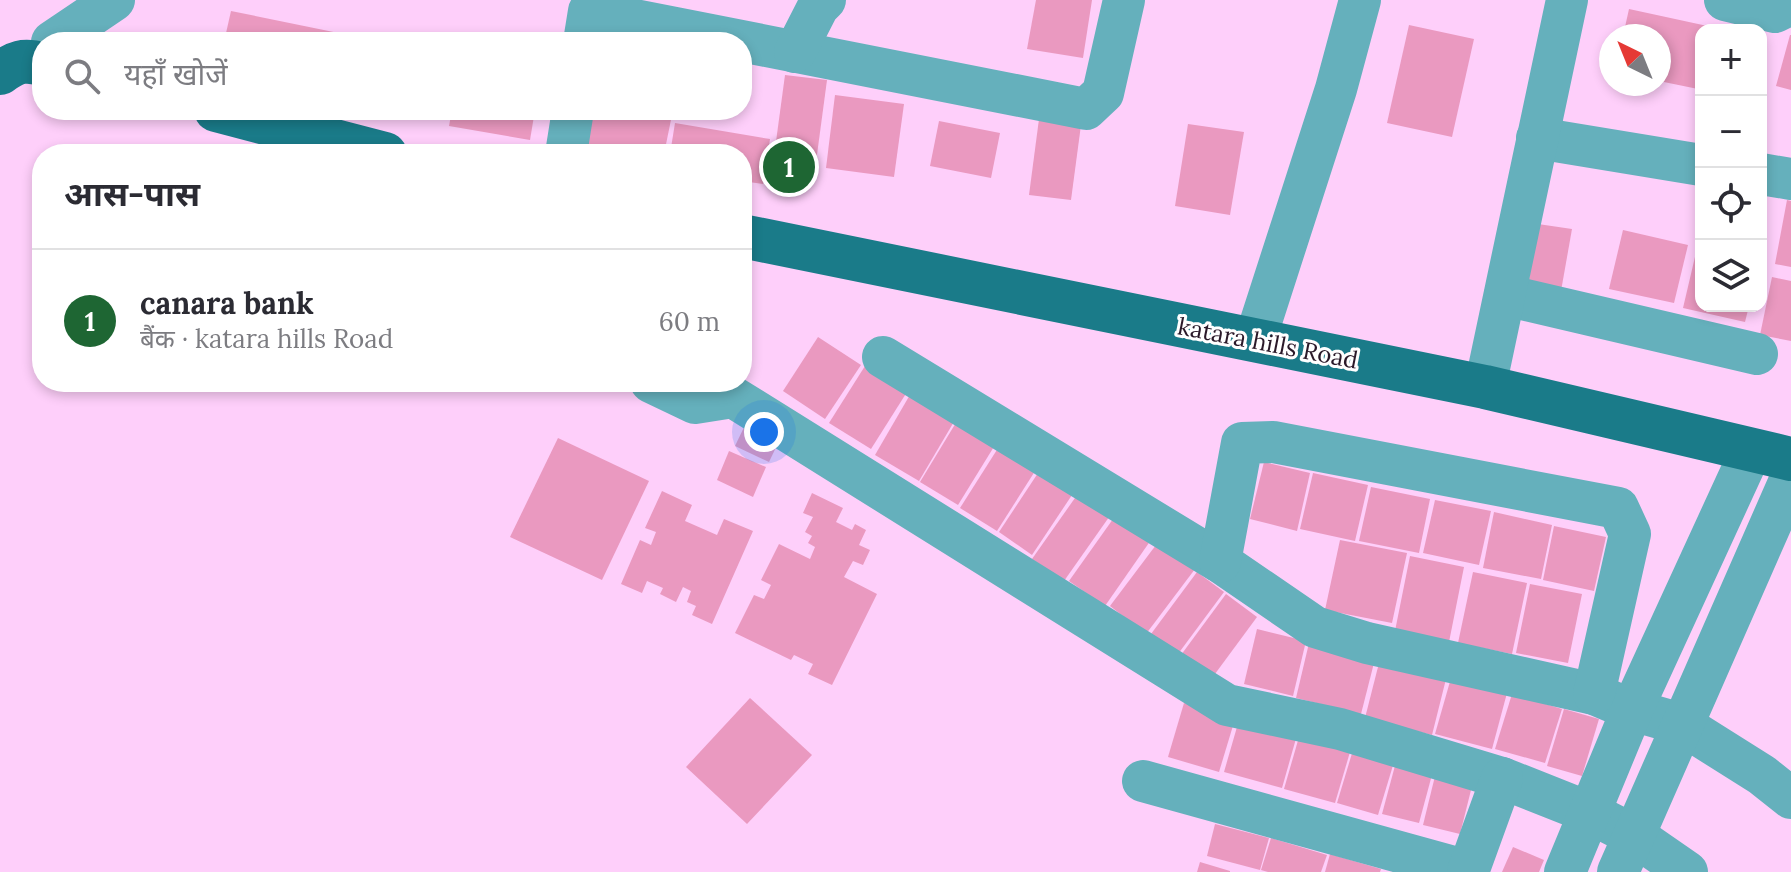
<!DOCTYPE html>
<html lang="hi">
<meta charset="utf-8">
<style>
:root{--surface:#fff;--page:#f7f7f7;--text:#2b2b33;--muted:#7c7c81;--line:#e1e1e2;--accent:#1e6633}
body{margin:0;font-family:Lora,"Noto Sans Devanagari",serif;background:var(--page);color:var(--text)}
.controls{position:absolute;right:24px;top:24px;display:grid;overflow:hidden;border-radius:16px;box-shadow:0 4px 12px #0003}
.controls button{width:72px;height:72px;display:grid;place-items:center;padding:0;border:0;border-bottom:2px solid var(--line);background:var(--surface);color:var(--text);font:40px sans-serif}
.compass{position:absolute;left:1599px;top:24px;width:72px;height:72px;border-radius:50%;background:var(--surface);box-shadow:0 4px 12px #0003;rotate:317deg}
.you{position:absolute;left:764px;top:432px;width:28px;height:28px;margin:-20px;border:6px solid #fff;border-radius:50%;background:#1a73e8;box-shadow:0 0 0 12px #1a73e833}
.badge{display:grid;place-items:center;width:52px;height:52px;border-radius:50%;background:var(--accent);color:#fff;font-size:26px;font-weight:700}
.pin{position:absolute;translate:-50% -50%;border:4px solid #fff;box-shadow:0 2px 8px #0006}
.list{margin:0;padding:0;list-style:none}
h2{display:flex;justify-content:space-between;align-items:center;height:104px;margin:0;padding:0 32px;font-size:34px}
h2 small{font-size:26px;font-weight:400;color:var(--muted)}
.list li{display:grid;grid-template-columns:52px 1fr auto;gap:24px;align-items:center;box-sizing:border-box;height:144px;padding:0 32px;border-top:2px solid var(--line)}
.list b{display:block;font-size:30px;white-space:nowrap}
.list p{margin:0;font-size:26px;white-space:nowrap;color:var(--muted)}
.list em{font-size:26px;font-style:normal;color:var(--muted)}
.icon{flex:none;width:44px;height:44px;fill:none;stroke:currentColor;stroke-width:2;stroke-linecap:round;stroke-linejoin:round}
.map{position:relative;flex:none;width:1791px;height:872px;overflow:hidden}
.search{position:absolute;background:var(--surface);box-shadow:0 4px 12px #0003;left:32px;top:32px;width:720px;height:88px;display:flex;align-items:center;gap:20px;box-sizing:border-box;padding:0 28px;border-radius:32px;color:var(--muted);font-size:30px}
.panel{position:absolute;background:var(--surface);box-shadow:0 4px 12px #0003;left:32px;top:144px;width:720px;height:248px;border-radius:32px}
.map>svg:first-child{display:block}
.building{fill:#ea99c0}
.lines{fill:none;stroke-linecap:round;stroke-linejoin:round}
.minor{stroke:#65b0bc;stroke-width:42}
.major{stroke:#1a7b89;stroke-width:44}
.labels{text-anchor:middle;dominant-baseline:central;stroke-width:6;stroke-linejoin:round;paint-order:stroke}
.street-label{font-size:24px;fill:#2a1929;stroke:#fff}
</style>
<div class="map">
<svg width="1791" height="872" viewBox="0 0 1791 872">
<rect width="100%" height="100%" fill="#fecffa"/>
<g class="building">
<polygon points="1036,0 1092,0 1083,58 1027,49"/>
<polygon points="1629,9 1712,27 1712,30 1701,30 1701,77 1698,89 1659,81 1659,36 1623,36"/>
<polygon points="231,11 358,37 357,42 224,42"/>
<polygon points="1409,25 1474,39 1452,137 1387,123"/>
<polygon points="1790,35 1791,35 1791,90 1776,86"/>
<polygon points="785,75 827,80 814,177 772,171"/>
<polygon points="835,95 904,104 894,177 826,168"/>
<polygon points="452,110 535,110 530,140 449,126"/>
<polygon points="583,110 673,110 664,154 573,154"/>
<polygon points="1039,119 1081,125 1071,200 1029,195"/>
<polygon points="939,121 1000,133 991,178 930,166"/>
<polygon points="675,123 770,139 763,184 742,181 742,154 670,154"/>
<polygon points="1188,124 1244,132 1230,215 1175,206"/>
<polygon points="1787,200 1791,201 1791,267 1775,264"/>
<polygon points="1538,224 1572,229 1561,291 1528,285"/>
<polygon points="1623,230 1688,245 1674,303 1609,289"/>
<polygon points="1698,244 1701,244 1701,306 1749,306 1745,322 1683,308"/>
<polygon points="1772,277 1791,281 1791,341 1760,335"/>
<polygon points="818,337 861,365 825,419 783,391"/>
<polygon points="865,366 907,392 871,449 829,423"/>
<polygon points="911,393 955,420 919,481 875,455"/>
<polygon points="747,421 781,437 769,462 735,446"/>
<polygon points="957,421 995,445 958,505 920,482"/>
<polygon points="558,438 649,481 602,580 510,537"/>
<polygon points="1000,445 1037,468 997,531 960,508"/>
<polygon points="729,451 766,467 753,497 717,480"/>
<polygon points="1264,462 1310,473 1297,531 1250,519"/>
<polygon points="1040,470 1074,492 1032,555 999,532"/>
<polygon points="1313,473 1368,485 1355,541 1300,529"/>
<polygon points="1371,487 1430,499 1419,553 1359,541"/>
<polygon points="1082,488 1114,510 1064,581 1032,559"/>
<polygon points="662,491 692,505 685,521 717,535 724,519 753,531 712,624 692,615 696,606 687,602 691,591 683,587 676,602 660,594 663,588 647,581 642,593 621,584 640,540 651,545 656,532 645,528"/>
<polygon points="812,493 843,508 836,522 852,530 855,524 866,530 859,545 870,550 863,565 853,561 844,577 877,594 832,685 808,674 813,664 794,655 791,660 735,633 754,595 764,599 771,585 761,580 779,544 810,559 815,547 808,543 812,536 805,532 813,517 803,513"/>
<polygon points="1435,500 1491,511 1479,565 1423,553"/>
<polygon points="1118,512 1153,537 1105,606 1069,581"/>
<polygon points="1494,512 1552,525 1541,579 1483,568"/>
<polygon points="1554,526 1606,537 1594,591 1543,580"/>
<polygon points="1340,540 1407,553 1392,623 1325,610"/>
<polygon points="1159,541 1195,569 1146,634 1110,606"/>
<polygon points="1410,556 1464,567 1449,642 1395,631"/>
<polygon points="1197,572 1224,592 1178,654 1151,634"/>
<polygon points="1473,572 1527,583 1512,654 1458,643"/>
<polygon points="1530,584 1582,594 1568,663 1516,653"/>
<polygon points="1226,594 1257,617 1212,678 1181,655"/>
<polygon points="1257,629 1306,641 1293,696 1244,684"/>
<polygon points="1309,643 1375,659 1361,714 1296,698"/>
<polygon points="1379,663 1446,679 1432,735 1365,718"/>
<polygon points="1451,678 1507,693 1492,749 1435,734"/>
<polygon points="1512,694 1562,709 1545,763 1495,749"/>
<polygon points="750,698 812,755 747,824 686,767"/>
<polygon points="1184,703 1235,719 1219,772 1168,757"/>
<polygon points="1564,709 1599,719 1582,776 1547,766"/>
<polygon points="1239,720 1297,735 1282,788 1224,772"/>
<polygon points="1299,737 1350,752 1335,803 1284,789"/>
<polygon points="1353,750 1394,762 1378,815 1337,803"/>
<polygon points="1396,762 1433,771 1419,823 1382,814"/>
<polygon points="1436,772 1473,782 1460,834 1423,825"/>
<polygon points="1215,824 1269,838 1260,870 1207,856"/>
<polygon points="1271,838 1327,855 1321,872 1268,872 1261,870"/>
<polygon points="1513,847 1544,860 1539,872 1502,872"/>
<polygon points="1330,854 1381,869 1380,872 1325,872"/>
<polygon points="1200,862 1230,871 1230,872 1197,872"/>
</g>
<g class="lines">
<g class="minor">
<polyline points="1725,0 1775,12 1785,7 1788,0"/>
<polyline points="52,42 114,0"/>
<polyline points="584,42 589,11 1086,109 1103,93 1124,0"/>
<polyline points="795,52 818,7 825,0"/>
<polyline points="1537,138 1701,165"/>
<polyline points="566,154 573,110"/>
<polyline points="1761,174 1791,179"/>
<polyline points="1505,295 1757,354"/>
<polyline points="1255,340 1336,89 1360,0"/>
<polyline points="883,357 1220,562 1315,627 1367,643 1594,694 1632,710 1681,724 1762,775 1791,798"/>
<polyline points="651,382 695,403 733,397 1227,705 1340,729 1502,778 1588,812 1635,836 1687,872"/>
<polyline points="1485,387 1567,0"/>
<polyline points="1220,562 1242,443 1273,442 1618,508 1630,534 1594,694"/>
<polyline points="1143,781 1468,871"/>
<polyline points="1468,872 1502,778"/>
<polyline points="1565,872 1632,710 1751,451"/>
<polyline points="1618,872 1791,478"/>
</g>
<g class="major">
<path d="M0,73C16,62 23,59 42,64"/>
<polyline points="216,110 385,154"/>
<polyline points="742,236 1485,387 1791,459"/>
</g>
</g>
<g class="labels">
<g class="street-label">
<text transform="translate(1268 343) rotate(11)">katara hills Road</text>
</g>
</g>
</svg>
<div class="controls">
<button>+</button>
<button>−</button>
<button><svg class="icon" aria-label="locate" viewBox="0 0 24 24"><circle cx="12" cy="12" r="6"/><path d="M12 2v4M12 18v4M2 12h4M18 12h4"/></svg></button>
<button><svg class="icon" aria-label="layers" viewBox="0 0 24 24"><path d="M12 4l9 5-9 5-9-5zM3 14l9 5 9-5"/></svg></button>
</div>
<svg class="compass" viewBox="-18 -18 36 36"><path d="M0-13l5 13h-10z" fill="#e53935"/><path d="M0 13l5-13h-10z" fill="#7c7c81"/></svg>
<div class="you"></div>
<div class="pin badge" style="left:789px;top:167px">1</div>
<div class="search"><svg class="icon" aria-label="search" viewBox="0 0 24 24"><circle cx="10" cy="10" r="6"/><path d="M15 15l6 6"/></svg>यहाँ खोजें</div>
<section class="panel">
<h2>आस-पास<small></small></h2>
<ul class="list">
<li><span class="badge">1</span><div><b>canara bank</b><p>बैंक · katara hills Road</p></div><em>60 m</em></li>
</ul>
</section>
</div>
